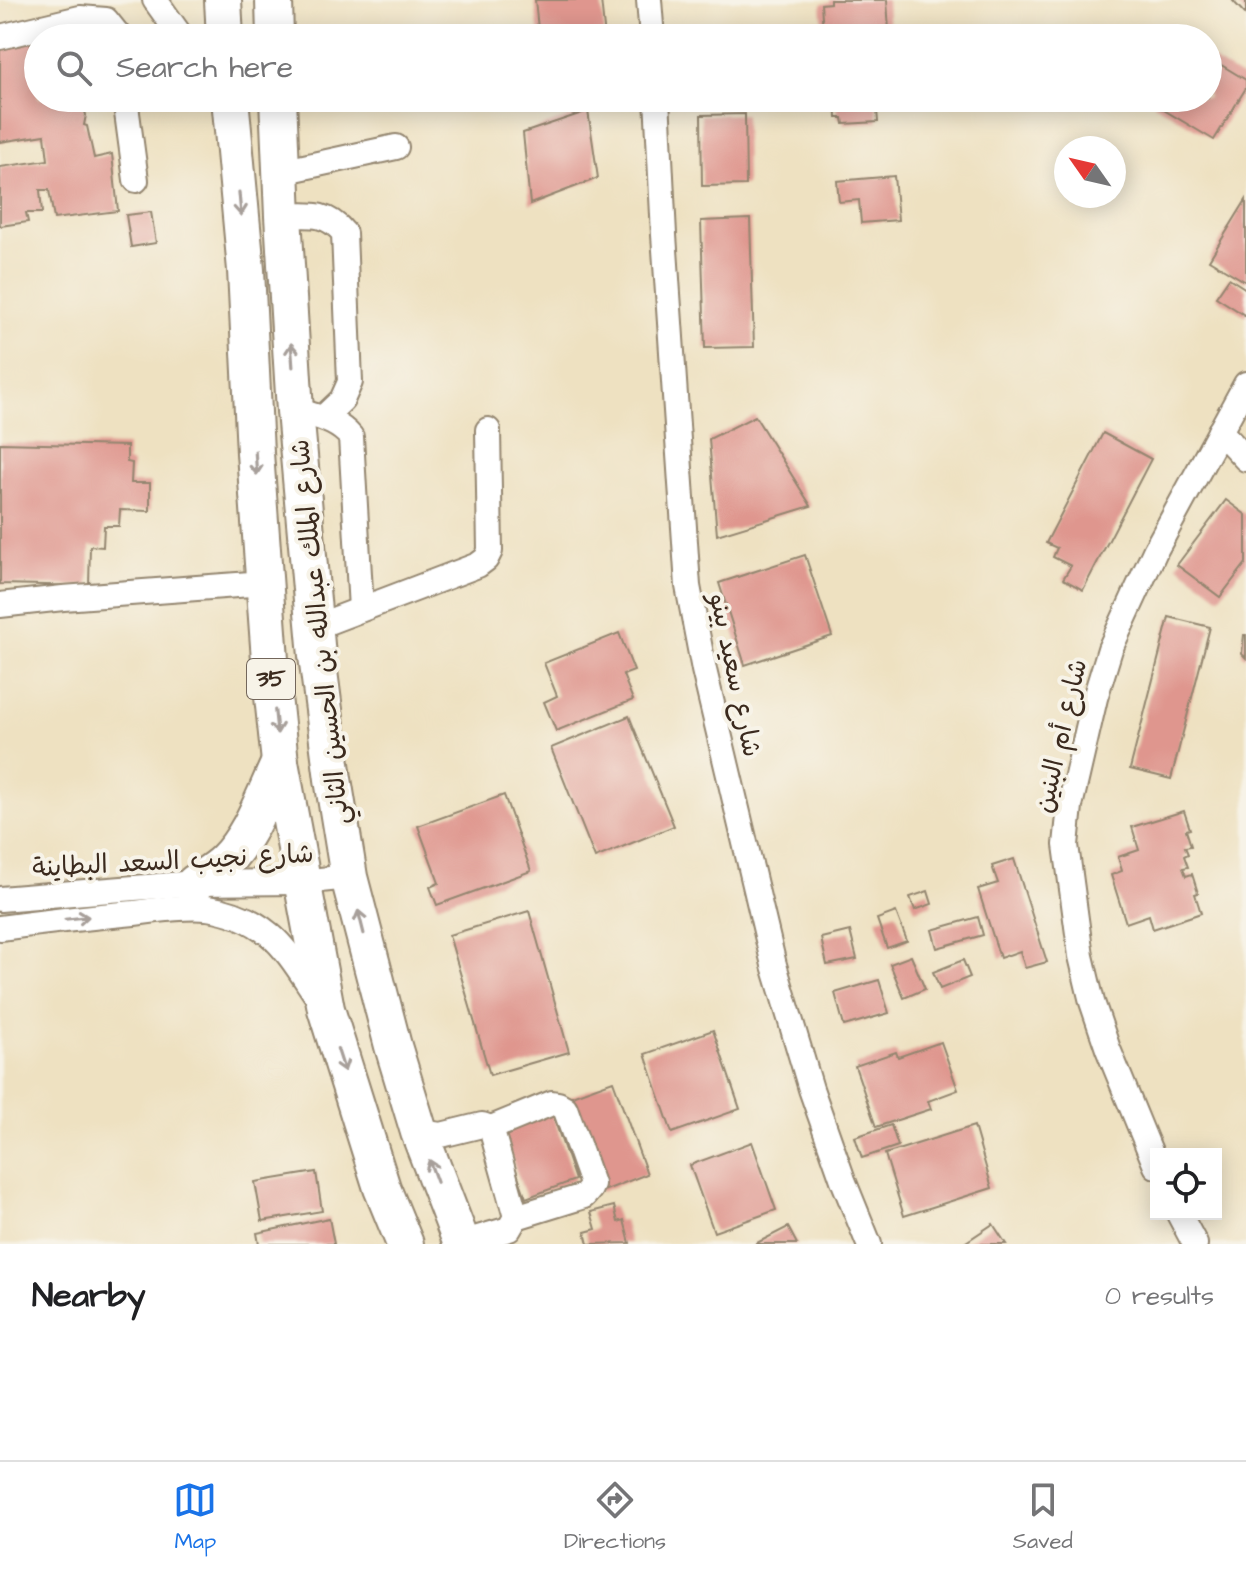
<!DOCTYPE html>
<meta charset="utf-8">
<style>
:root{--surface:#fff;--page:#f2f2f2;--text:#202124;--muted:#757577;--line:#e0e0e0;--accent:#1a73e8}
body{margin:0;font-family:"Architects Daughter","Playpen Sans Arabic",sans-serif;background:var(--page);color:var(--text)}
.controls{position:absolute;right:24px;bottom:24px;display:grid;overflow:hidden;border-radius:0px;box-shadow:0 4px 20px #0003}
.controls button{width:72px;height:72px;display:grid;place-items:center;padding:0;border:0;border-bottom:2px solid var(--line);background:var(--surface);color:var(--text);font:40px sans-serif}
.compass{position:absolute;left:1054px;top:136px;width:72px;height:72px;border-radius:50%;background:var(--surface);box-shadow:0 4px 20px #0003;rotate:304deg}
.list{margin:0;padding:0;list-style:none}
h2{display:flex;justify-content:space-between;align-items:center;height:104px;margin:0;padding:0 32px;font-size:34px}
h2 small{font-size:26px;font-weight:400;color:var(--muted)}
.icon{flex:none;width:44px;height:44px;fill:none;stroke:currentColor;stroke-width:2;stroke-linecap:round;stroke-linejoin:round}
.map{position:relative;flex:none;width:1246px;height:1244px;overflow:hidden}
.search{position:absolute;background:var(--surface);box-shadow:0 4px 20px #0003;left:24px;right:24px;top:24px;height:88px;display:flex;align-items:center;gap:20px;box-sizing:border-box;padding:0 28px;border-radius:44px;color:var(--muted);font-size:30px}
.sheet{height:216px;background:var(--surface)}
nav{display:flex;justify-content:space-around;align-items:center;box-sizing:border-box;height:112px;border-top:2px solid var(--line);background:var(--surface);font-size:22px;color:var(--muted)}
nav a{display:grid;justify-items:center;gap:4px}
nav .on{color:var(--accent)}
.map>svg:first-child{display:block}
.building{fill:#df968e}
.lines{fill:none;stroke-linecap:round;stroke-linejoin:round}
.minor-casing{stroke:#948670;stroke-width:28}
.highway-casing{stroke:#948670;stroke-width:40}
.minor{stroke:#fff;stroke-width:24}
.highway{stroke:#fff;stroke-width:36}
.oneway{stroke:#a79f9a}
.labels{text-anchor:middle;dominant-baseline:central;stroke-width:8;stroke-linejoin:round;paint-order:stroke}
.shield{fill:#f7f3e8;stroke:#73665b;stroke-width:2}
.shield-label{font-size:24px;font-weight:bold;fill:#3b2a1e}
.street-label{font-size:26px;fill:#3b2a1e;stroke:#f7f3e8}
</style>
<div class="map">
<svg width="1246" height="1244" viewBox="0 0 1246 1244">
<rect width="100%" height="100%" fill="#f7f3e8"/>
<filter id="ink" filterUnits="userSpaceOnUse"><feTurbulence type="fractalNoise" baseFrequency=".0125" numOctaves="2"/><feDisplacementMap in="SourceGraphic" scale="16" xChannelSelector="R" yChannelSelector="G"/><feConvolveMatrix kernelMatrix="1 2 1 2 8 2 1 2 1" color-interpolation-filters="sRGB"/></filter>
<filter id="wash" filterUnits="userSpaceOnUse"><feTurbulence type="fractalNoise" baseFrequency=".006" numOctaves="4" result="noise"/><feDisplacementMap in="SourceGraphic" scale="32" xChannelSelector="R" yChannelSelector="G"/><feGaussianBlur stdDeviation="1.8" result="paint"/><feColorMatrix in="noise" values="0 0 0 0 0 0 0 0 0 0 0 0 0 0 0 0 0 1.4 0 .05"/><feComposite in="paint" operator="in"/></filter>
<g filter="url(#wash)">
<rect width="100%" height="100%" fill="#eee1c1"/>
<g id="blocks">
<g class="building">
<polygon points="535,0 601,0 605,38 539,38"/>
<polygon points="830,0 887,0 889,31 872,32 872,38 832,38 832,30 823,31 821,4 830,3"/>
<polygon points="1235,0 1246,0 1246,15 1233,1"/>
<polygon points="38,38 38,98 81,98 86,115 84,125 87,126 94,158 112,154 118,211 54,219 49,190 40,190 42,213 26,213 28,222 0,226 0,167 48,160 45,135 0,142 0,45"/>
<polygon points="1208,57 1246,80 1246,88 1214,140 1154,104 1157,98 1208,98"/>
<polygon points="710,98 735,98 735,103 710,102"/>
<polygon points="836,98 876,98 878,122 844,124 843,118 837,118"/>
<polygon points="588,111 598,178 530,204 523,133"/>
<polygon points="745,114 746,185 702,186 701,115"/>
<polygon points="894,176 898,220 861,223 859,200 839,202 837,181"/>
<polygon points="1246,200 1246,282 1209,260"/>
<polygon points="151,212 156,243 131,247 126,215"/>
<polygon points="750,219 754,347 705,348 701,221"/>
<polygon points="1229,278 1246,289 1246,316 1216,297"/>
<polygon points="755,416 811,506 717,535 709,439"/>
<polygon points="1103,433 1151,459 1083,590 1063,579 1071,566 1053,557 1057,548 1046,543"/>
<polygon points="0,443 127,446 127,462 132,463 131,483 150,483 150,511 120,510 119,526 104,526 103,547 90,546 89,586 0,584"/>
<polygon points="1226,500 1246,515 1246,563 1220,597 1177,565"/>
<polygon points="805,555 832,636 745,665 719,583"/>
<polygon points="1169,617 1210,627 1171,779 1130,769"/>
<polygon points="619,633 634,671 623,675 633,700 556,731 544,702 557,696 544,663"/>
<polygon points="1244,635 1246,635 1246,658 1242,654"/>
<polygon points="629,716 674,826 595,858 551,748"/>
<polygon points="504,795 531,871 437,905 430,887 439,883 418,826"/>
<polygon points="1184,811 1190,829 1186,830 1191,846 1185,847 1188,854 1184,856 1188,867 1183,868 1186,876 1192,874 1198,893 1195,894 1201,913 1153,929 1149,915 1126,923 1111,875 1122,871 1118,857 1139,850 1132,827"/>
<polygon points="1014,859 1047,962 1025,968 1020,951 1000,958 978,889 998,883 992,866"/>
<polygon points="928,891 932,904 915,910 910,897"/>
<polygon points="529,911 569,1052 490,1075 449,935"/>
<polygon points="896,912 907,941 887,948 877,919"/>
<polygon points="978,917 983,935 937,948 932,930"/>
<polygon points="850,931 857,959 827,965 821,938"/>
<polygon points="911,956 925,989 904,998 890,964"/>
<polygon points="963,960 970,977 940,989 933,972"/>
<polygon points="879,980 889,1013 844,1026 835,993"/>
<polygon points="713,1030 740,1109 672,1133 645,1054"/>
<polygon points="941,1042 958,1090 928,1101 931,1109 876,1127 855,1066 896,1052 898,1057"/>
<polygon points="613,1081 647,1174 601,1192 566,1098"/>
<polygon points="550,1107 575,1180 526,1198 500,1126"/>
<polygon points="891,1125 898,1146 862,1158 855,1137"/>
<polygon points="974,1126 992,1188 904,1216 885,1154"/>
<polygon points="752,1142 776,1210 714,1232 690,1165"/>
<polygon points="316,1172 322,1211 262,1221 255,1182"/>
<polygon points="614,1206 618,1222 624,1220 630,1243 588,1244 585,1232 596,1229 591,1212"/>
<polygon points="329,1218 334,1244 259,1244 257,1233"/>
<polygon points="993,1224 1006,1244 963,1244"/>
<polygon points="788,1227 797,1244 755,1244"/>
</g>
</g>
</g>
<g filter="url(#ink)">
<use href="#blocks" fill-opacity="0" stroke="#948670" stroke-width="2"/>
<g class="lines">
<g class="minor-casing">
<g id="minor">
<polyline points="155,0 182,38"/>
<polyline points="649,0 652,38"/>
<polyline points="0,37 80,18 106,20 118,35 118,38"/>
<polyline points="125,98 136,180"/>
<polyline points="657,98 664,235 688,586 704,670 774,965 811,1089 843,1180 869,1244"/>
<polyline points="281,172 396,147"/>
<path d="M283,216C309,215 326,211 344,233L350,382L342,400L323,418"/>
<path d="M309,414C326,419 340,424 351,437L361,609"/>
<polyline points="1220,431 1246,459"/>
<polyline points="0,605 63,598 264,583"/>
<polyline points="315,627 478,565 486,559 490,551 488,430"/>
<polyline points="0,899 195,883 301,882 349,877"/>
<path d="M0,928C45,922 89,917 134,913C158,910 183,906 207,908C229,911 252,920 269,934C289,950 306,981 321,1002"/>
<polyline points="491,1128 552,1103 558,1104 565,1108 592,1184 590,1189 584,1196 516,1217"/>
<polyline points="419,1132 441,1135 482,1125 491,1128 516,1217 509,1229 461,1243"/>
<polyline points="1156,1166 1108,1049 1092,1002 1081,956 1066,845 1070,806 1095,698 1110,649 1155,551 1246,384"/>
<polyline points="1179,1214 1195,1244"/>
</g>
</g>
<g class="highway-casing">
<g id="highway">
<polyline points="223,0 225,38"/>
<polyline points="274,0 275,38"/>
<polyline points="230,98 246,270 255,453 272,687 280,762 326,1009 382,1188 405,1244"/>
<polyline points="278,98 283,216 295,411 317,656 333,779 349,877 393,1046 419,1132 462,1244"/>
<path d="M195,883C205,876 217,869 225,861C252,834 264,795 280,762"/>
</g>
</g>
<use href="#minor" class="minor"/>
<use href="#highway" class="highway"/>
</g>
<defs><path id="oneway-shaft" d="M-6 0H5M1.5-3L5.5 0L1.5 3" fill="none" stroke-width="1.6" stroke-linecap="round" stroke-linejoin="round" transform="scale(2)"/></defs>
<g class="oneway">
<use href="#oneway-shaft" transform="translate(240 204) rotate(85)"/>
<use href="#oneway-shaft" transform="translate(292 355) rotate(-94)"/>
<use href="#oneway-shaft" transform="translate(256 463) rotate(86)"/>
<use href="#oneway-shaft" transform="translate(276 722) rotate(84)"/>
<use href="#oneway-shaft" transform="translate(77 918) rotate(-6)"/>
<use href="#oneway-shaft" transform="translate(361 922) rotate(-104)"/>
<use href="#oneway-shaft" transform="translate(341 1060) rotate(72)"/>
<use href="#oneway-shaft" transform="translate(433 1171) rotate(-110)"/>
</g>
</g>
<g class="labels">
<rect class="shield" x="247" y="659" width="48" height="40" rx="6"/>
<g class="shield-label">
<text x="271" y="679">35</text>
</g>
<g class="street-label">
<text transform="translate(320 632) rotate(-96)">شارع الملك عبدالله بن الحسين الثاني</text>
<text transform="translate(735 675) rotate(78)">شارع سعيد بينو</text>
<text transform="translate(1061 736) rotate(-77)">شارع أم البنين</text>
<text transform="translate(173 861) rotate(-3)">شارع نجيب السعد البطاينة</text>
</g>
</g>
</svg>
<div class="controls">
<button><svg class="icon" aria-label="locate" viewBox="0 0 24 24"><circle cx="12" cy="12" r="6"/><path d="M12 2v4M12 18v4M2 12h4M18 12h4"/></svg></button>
</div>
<svg class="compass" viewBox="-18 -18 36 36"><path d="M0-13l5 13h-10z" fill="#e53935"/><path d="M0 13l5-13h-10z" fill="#757577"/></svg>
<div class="search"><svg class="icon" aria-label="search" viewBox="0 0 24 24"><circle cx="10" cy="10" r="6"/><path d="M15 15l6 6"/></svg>Search here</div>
</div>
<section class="sheet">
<h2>Nearby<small>0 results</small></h2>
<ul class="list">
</ul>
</section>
<nav>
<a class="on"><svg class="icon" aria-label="map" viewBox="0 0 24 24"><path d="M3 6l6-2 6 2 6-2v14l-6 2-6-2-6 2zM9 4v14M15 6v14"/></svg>Map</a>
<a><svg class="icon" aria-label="directions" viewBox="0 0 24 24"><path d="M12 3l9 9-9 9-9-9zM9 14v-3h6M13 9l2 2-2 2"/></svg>Directions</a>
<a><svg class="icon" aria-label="saved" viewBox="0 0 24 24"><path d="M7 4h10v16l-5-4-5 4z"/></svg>Saved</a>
</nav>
